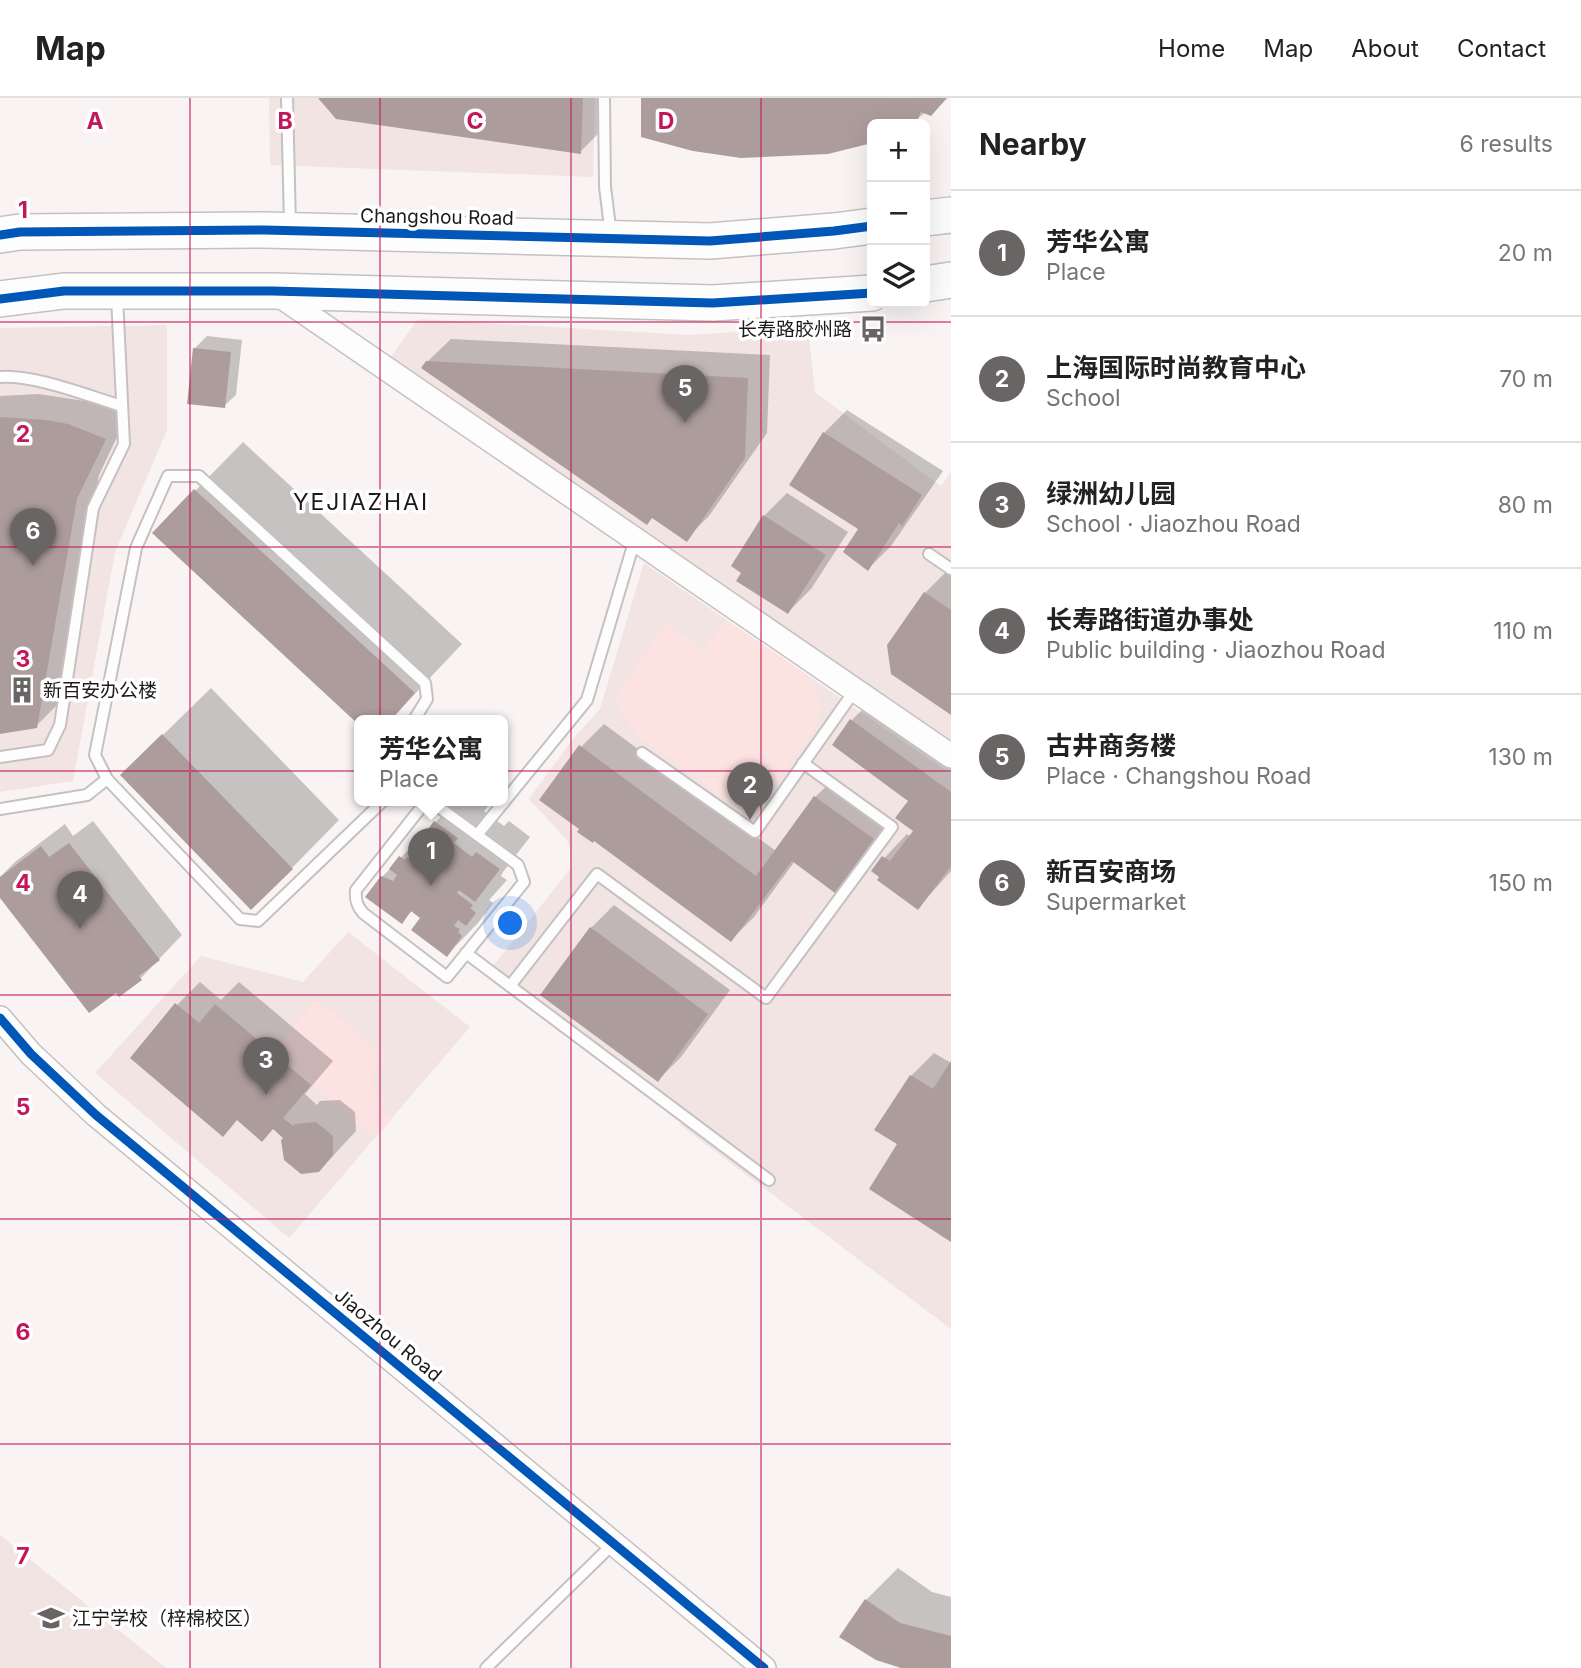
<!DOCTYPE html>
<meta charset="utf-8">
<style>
:root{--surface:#fff;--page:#f6f6f6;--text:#222;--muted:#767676;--line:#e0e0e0;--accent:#6a6565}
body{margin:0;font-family:Inter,"Noto Sans SC",sans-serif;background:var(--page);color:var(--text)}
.controls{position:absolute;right:21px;top:21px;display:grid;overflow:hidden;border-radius:10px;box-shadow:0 7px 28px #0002}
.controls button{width:63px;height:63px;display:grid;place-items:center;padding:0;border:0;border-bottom:2px solid var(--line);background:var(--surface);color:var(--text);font:35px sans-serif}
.you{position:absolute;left:511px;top:826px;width:24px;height:24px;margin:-18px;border:5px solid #fff;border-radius:50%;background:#1a73e8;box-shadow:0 0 0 10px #1a73e833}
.badge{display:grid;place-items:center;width:46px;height:46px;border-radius:50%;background:var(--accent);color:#fff;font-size:23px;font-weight:700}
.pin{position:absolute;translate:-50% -58px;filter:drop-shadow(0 2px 4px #0008)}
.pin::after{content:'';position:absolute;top:37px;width:24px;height:21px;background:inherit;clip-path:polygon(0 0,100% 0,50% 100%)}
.popup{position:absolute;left:354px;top:617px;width:154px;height:91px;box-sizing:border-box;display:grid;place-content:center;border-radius:10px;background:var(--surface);filter:drop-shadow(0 2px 5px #0005);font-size:23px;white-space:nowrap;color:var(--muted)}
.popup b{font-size:26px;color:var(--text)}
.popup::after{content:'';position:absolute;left:50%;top:100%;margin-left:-14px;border:14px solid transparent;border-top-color:var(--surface)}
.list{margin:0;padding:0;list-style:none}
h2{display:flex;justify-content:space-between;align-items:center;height:91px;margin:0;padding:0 28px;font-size:30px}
h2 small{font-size:23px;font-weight:400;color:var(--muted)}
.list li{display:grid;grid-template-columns:46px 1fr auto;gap:21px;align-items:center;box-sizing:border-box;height:126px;padding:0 28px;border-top:2px solid var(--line)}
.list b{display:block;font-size:26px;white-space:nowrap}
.list p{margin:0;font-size:23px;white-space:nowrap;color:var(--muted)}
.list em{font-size:23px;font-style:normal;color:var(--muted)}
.icon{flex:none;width:38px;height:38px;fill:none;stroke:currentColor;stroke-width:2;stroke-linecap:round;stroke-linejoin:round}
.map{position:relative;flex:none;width:951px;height:1570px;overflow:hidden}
header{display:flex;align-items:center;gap:42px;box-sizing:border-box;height:98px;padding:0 35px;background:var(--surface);border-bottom:2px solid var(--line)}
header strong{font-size:33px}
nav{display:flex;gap:38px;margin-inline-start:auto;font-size:24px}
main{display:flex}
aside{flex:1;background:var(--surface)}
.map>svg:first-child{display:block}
.built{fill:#f1e4e3}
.green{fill:#fce2e1}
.shadow{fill:#0003}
.building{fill:#ad9c9c}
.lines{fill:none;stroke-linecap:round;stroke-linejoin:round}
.lane-casing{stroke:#c6c1c1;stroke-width:14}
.street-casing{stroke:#c6c1c1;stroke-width:26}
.primary-casing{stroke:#c6c1c1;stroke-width:38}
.lane{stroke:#fefdfd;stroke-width:10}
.street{stroke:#fefdfd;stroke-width:23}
.primary{stroke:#fefdfd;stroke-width:35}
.cycleway-casing{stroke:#fff;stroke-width:13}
.cycleway{stroke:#0057b8;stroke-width:9}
.grid{fill:none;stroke:#c2185b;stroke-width:2;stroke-opacity:0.55}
.labels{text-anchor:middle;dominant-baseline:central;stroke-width:7;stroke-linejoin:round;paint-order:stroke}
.street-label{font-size:19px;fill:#1d1919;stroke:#fff}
.poi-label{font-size:19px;fill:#1d1919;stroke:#fff;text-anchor:start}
.quarter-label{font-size:23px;letter-spacing:2px;fill:#1d1919;stroke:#fff}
.grid-label{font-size:23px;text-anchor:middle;font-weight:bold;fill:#c2185b;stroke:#fff;stroke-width:7;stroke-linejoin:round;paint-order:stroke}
</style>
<header>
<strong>Map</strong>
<nav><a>Home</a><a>Map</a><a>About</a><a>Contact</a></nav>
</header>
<main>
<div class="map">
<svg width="951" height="1570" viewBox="0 0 951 1570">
<rect width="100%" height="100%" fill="#f9f3f3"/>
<g class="built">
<polygon points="269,0 595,0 593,79 270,67"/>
<polygon points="418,221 688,237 808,230 815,294 941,388 951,374 951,644 391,259"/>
<polygon points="167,227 167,332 115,454 73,683 0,694 0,230"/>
<polygon points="644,465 951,676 951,1231 680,1027 689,1014 493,868 571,770 571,754 567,742 529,701 572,642 600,611"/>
<polygon points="348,834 470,929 289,1140 95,975 201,858 303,884"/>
<polygon points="0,1437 17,1451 166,1570 0,1570"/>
</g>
<g class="green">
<polygon points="726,522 802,574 815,590 821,609 815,631 751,718 636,637 615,601 665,525 704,552"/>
<polygon points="317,901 380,954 373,978 379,1008 393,1020 375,1040 272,954"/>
</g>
<g class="shadow">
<polygon points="320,0 604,0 603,31 580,54"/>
<polygon points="643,0 947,0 909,26 872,26 872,43 827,54"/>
<polygon points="207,238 242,242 236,297 224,308 195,250"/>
<polygon points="451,241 770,257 767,335 709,418 686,441 427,264"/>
<polygon points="39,296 91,304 127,318 99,377 59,605 36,628 0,634 0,298"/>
<polygon points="847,312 943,373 891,448 868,471 860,430 824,335"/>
<polygon points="243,344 462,546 390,622 359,622 359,624 154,435"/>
<polygon points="787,395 848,434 811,491 788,514 764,418"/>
<polygon points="948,472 951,474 951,615 925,495"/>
<polygon points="211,590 339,722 292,770 122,677"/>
<polygon points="875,599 951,655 951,773 918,810 873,772 907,736 911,739 915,733 911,702 834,646 852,622"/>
<polygon points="604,626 776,753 815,699 833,682 890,723 852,775 835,792 795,763 754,819 731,842 581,649"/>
<polygon points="457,702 481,702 488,708 484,713 504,728 509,723 530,739 503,774 501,778 507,782 489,802 493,805 478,825 447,857 423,819 413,812 402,823 382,779"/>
<polygon points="93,723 182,837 141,880 119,897 0,797 0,779 15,764 65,726 73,738"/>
<polygon points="614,807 730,892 681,959 658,982 591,830"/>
<polygon points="200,884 221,902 239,884 333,963 305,996 317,1007 320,1003 340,1002 355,1014 356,1033 319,1073 286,1040 177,907"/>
<polygon points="934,955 951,965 951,1141 900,1046 911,978"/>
<polygon points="898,1470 932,1494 951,1499 951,1570 907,1570 866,1502"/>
</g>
<g class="building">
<polygon points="318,0 583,0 581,56 336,21"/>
<polygon points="641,0 947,0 931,18 921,14 917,24 913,26 872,26 872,45 828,56 741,60 693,53 641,39"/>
<polygon points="193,250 231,254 225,310 187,306"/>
<polygon points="426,263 748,280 745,360 687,444 652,420 647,427 421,270"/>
<polygon points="0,319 46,322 68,326 106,341 77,401 37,630 0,636"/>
<polygon points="823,334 922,397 902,428 899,425 868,473 843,454 858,431 789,387"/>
<polygon points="194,391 415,595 391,622 359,622 359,627 152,435"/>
<polygon points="763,417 826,457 788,516 736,483 741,475 731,468"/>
<polygon points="924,494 951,512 951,617 891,576 887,547"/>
<polygon points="850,621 951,694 951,768 918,812 877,782 879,779 871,773 882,758 890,763 913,733 895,720 908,703 832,647"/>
<polygon points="162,636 293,771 251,812 120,677"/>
<polygon points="579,647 756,778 814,698 874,741 835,795 792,763 731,844 594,743 593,745 577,734 579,731 539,702"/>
<polygon points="434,723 458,740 454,745 472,759 476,754 500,771 475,804 459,792 457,795 473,807 470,810 476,815 466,828 458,822 454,828 460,831 458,834 462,838 447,859 411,832 420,820 411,813 402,826 365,799 381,778 393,783 397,777 389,771 399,758 405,762 407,759 423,771 425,767 410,756"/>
<polygon points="69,745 160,862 139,878 142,882 119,899 116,895 89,915 0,800 0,779 41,748 49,759"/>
<polygon points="590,829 708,916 658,984 540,897"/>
<polygon points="175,905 199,925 215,906 311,987 283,1020 293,1028 295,1026 316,1024 333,1038 333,1057 319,1074 301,1076 284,1062 281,1042 283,1040 273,1031 262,1044 237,1022 223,1039 130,960"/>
<polygon points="951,963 951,1144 869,1091 897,1046 874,1032 910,977 933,991"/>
<polygon points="865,1501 900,1525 951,1538 951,1570 901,1570 876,1562 839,1539"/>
</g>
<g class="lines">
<g class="lane-casing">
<g id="lane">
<polyline points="287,0 290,127"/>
<polyline points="604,0 605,89 611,137"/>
<path d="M0,279C34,276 88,298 122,308"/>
<polyline points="929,456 951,471"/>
<polyline points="642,655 755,734 855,592"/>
<polyline points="0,659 48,652 60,627 93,410 124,346 117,198"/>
<polyline points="384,702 258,823 240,821 107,681 95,657 136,450 168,378 199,378 425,585 427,601 414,622"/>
<path d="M427,702L356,792C355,802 357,808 363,815L447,879L524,784L518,767L477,737"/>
<polyline points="429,702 477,737 587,602 635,441"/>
<polyline points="0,711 87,697 107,681"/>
<polyline points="466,855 769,1082"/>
<polyline points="510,888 597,776 766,900 892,729 803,665"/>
<polyline points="486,1570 613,1446"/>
</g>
</g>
<g class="street-casing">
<g id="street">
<polyline points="276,195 951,658"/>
<polyline points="0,920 31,956 96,1017 764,1570"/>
</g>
</g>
<g class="primary-casing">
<g id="primary">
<polyline points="925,120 951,117"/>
<polyline points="0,137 20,134 264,132 710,143 834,133 872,128"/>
<polyline points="925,186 951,182"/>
<polyline points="0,201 64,193 273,193 713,205 872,195"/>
</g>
</g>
<use href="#lane" class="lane"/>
<use href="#street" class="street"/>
<use href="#primary" class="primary"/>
<g class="cycleway-casing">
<g id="cycleway">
<polyline points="0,137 20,134 264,132 710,143 834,133 872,128"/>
<polyline points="0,201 64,193 273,193 713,205 872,195"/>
<polyline points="0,920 31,956 96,1017 764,1570"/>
</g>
</g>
<use href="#cycleway" class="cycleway"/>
</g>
<path class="grid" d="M190,0V1570M380,0V1570M571,0V1570M761,0V1570M0,224H951M0,449H951M0,673H951M0,897H951M0,1121H951M0,1346H951"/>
<defs>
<g id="bus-bare" transform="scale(2.1)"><path d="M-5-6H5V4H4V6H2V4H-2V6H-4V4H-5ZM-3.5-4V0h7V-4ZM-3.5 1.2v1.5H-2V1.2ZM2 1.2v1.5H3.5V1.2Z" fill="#6a6565" stroke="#fff" stroke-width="2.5" paint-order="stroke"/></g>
<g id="building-bare" transform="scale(2.1)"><path d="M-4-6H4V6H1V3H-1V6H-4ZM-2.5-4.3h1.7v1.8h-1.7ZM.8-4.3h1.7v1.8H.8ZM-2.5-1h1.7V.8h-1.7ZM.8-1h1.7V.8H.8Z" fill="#6a6565" stroke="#fff" stroke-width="2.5" paint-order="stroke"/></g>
<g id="school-bare" transform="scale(2.1)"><path d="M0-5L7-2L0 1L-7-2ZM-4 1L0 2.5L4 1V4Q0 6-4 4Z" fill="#6a6565" stroke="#fff" stroke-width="2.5" paint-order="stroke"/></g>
</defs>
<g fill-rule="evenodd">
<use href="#bus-bare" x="873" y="231"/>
<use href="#building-bare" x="22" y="592"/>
<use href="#school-bare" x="51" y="1520"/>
</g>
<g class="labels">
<g class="street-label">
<text transform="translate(437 119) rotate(1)">Changshou Road</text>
<text transform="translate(388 1237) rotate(40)">Jiaozhou Road</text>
</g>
<g class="poi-label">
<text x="852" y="231" text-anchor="end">长寿路胶州路</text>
<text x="43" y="592">新百安办公楼</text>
<text x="72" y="1520">江宁学校（梓棉校区）</text>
</g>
<g class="quarter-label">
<text x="361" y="404">YEJIAZHAI</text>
</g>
</g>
<g class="grid-label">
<text x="95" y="31">A</text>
<text x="285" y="31">B</text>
<text x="475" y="31">C</text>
<text x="666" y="31">D</text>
<text x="23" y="120">1</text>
<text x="23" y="344">2</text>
<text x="23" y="569">3</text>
<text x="23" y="793">4</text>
<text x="23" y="1017">5</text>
<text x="23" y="1242">6</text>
<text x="23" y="1466">7</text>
</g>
</svg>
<div class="controls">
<button>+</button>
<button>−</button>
<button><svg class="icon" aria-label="layers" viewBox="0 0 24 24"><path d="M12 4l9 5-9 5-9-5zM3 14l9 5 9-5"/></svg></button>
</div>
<div class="you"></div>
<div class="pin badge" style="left:431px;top:788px">1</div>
<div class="popup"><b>芳华公寓</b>Place</div>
<div class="pin badge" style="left:750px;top:722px">2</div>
<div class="pin badge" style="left:266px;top:997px">3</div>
<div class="pin badge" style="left:80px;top:831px">4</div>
<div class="pin badge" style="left:685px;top:325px">5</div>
<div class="pin badge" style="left:33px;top:468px">6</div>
</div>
<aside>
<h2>Nearby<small>6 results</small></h2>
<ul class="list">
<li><span class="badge">1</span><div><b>芳华公寓</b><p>Place</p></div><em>20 m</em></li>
<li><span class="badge">2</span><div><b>上海国际时尚教育中心</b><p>School</p></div><em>70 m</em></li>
<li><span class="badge">3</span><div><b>绿洲幼儿园</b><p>School · Jiaozhou Road</p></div><em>80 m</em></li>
<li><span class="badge">4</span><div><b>长寿路街道办事处</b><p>Public building · Jiaozhou Road</p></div><em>110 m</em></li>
<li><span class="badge">5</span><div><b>古井商务楼</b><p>Place · Changshou Road</p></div><em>130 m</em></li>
<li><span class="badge">6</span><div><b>新百安商场</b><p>Supermarket</p></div><em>150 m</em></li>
</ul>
</aside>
</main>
